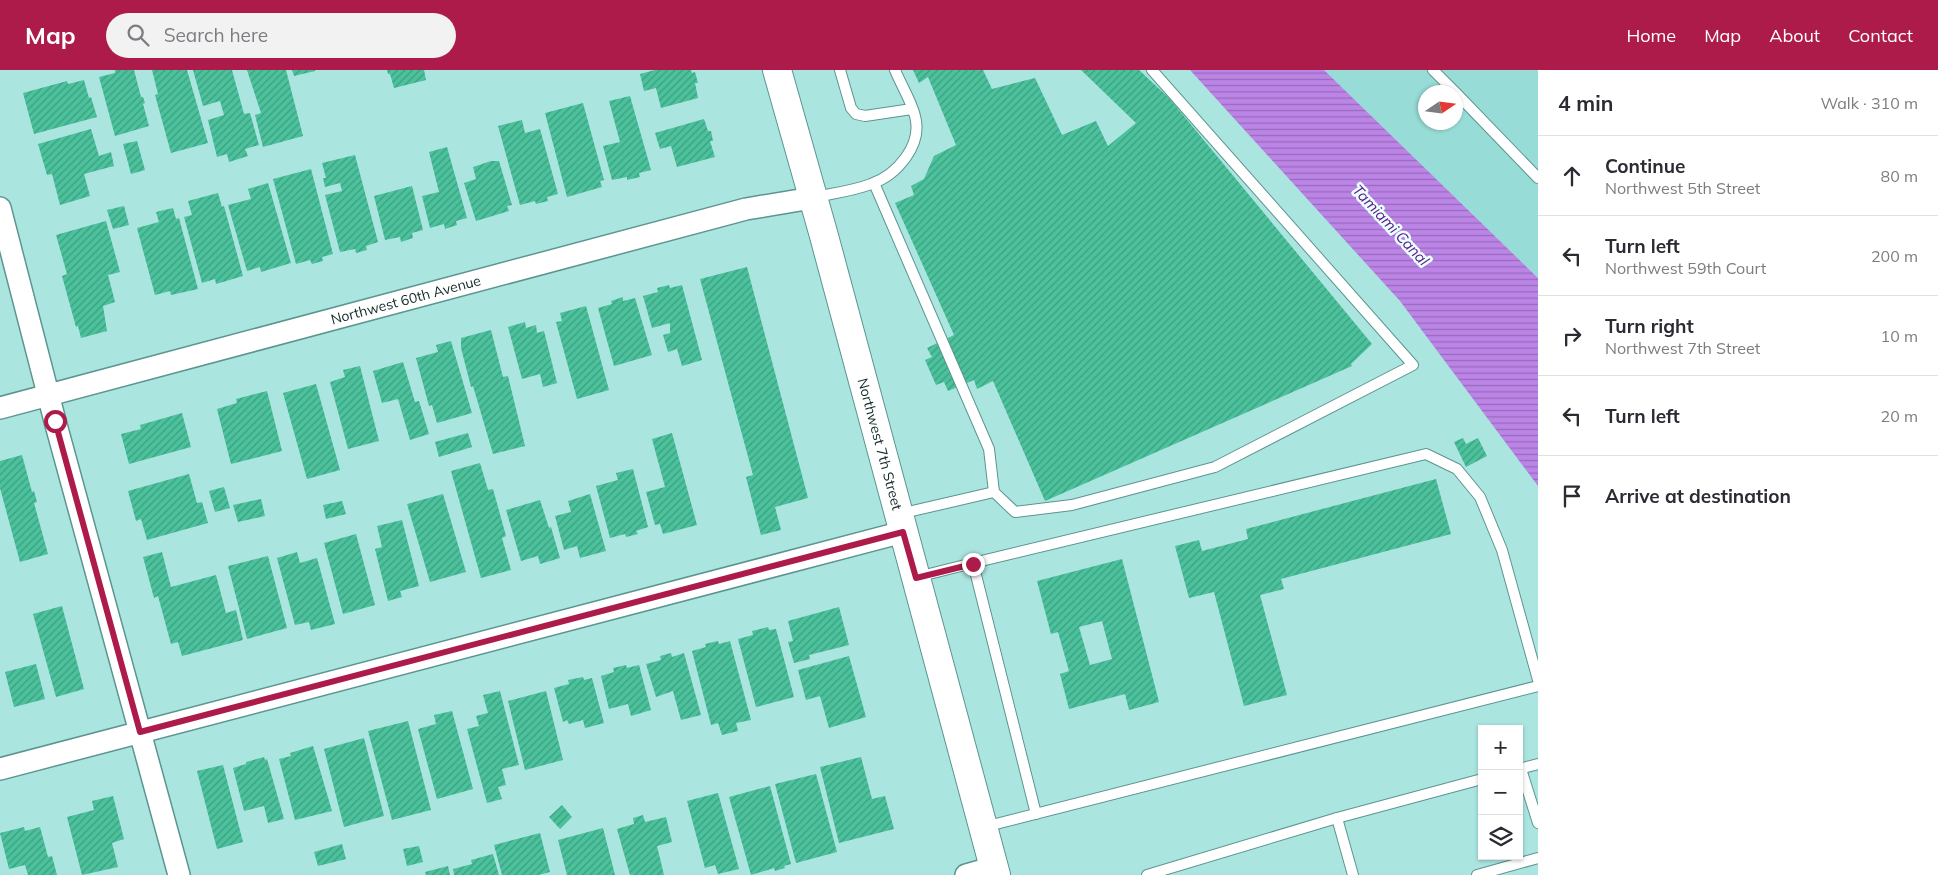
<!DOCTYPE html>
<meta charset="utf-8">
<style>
:root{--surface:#fff;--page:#f2f2f3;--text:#2b2b33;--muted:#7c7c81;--line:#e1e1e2;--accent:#ad1b4a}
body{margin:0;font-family:Mulish,sans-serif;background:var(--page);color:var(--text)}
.controls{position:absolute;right:15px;bottom:15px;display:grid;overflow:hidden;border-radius:0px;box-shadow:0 1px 4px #0004}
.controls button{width:45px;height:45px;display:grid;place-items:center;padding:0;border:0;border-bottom:1px solid var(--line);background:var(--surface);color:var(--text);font:25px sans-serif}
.compass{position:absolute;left:1418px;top:15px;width:45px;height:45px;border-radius:50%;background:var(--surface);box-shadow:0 1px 4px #0004;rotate:77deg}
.stop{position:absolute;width:15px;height:15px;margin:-11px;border:4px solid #ad1b4a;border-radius:50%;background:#fff}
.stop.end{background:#ad1b4a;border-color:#fff;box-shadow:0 1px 5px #0008}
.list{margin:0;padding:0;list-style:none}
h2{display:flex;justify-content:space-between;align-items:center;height:65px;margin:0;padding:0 20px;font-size:21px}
h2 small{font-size:16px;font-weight:400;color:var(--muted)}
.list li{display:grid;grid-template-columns:32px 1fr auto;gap:15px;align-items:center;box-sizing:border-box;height:80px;padding:0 20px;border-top:1px solid var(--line)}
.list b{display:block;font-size:19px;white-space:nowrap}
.list p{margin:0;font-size:16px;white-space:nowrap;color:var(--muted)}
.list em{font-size:16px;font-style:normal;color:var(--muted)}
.icon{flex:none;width:28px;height:28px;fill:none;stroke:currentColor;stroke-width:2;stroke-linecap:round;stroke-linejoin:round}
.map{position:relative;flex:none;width:1538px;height:805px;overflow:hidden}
header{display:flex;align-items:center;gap:30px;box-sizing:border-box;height:70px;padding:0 25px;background:var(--accent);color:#fff}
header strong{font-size:24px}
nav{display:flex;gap:28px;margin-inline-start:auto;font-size:18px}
.search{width:350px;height:45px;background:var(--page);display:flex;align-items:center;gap:12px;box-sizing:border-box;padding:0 18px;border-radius:28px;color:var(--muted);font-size:19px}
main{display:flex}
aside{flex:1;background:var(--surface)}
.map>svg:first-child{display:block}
.built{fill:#97dcd6;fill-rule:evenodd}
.water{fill:url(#water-rules)}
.building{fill:url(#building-hatch);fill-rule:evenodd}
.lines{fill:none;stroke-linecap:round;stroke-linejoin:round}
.service-casing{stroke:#5c9590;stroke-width:12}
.minor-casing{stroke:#5c9590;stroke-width:24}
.secondary-casing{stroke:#5c9590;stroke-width:30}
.service{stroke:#fff;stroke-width:10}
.minor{stroke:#fff;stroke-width:21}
.secondary{stroke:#fff;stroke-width:28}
.route{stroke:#ad1b4a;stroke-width:6}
.labels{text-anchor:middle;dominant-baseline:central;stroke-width:5;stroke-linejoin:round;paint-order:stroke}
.street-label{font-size:14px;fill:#122a28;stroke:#e8fffc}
.water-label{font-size:15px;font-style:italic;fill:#61158b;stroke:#e8fffc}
</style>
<header>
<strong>Map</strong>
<div class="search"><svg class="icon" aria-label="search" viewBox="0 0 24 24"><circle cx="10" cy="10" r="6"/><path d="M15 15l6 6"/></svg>Search here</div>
<nav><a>Home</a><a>Map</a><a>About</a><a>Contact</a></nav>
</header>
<main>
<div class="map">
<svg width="1538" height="805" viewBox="0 0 1538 805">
<defs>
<pattern id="water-rules" width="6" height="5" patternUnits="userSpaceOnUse" patternTransform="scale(1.25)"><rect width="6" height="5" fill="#bb84e6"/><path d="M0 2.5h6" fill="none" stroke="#976cba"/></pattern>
<pattern id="building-hatch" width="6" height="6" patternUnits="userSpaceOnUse" patternTransform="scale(1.25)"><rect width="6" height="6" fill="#4bc19c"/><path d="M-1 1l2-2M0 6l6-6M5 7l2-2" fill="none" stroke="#3d9d7f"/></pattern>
</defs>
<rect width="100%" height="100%" fill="#abe5e0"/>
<path class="built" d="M1324,0H1538V208L1529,199ZM1426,22H1456V52H1426Z"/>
<polygon class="water" points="1190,0 1324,0 1538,208 1538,416 1400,231"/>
<g class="building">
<polygon points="115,0 134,0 141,27 143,27 145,33 143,34 149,56 115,66 99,7 115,3"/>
<polygon points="152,0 187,0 208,73 171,83 155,25 158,24"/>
<polygon points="193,0 232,0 244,44 250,43 259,75 245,79 248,86 229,92 227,84 217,87 208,50 224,45 220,31 203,36"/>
<polygon points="247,0 286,0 303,66 263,77 255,45 261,43"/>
<polygon points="292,0 315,0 315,1 294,6"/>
<polygon points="387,0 424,0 426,10 394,18 390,4 388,4"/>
<polygon points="655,0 691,0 692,3 695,2 698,13 695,13 698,28 661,38 656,18 644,21 640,4"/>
<polygon points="913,0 983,0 992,19 1035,8 1062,65 1096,51 1108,76 1136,53 1081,0 1139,0 1169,28 1372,274 1351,294 1352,296 1045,431 993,311 977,319 974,310 948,321 944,312 936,315 925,290 932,287 927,278 954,265 895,133 914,125 911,116 924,109 934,86 956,75 928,7 919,13"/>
<polygon points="84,10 89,28 91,27 97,47 34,64 23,23 67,11 68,14"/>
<polygon points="630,26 651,100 639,103 640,107 627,110 627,107 612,110 603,76 620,72 609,31"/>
<polygon points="583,33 604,110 600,111 602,117 567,127 545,43"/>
<polygon points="704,49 708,61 711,61 713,71 710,71 715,87 677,97 671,76 660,79 655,63"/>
<polygon points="522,50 525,63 540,59 558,124 547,127 548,131 536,134 535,131 520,135 498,56"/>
<polygon points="91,59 99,86 111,82 114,96 84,104 90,126 60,135 52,104 47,105 38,74"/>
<polygon points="137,71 145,100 131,104 123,74"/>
<polygon points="447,77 467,148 456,151 457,155 445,159 444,154 430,158 422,126 439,122 429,82"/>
<polygon points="355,85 378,172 366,176 367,180 356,183 355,179 340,182 325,125 342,121 340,113 325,117 323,108 326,108 322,93"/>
<polygon points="491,91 499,91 512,135 507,136 509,141 476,151 464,113 476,109 473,97"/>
<polygon points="311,99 333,184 322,187 323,191 312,194 310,190 296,194 273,109"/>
<polygon points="268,113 291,193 261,202 260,197 247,201 228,135 251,129 248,119"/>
<polygon points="412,116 423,160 412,163 413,168 401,172 400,167 385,170 374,126"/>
<polygon points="218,123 222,137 224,136 243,206 216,214 215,209 202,213 184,147 192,145 188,131"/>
<polygon points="124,136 129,155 113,159 107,140"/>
<polygon points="173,138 176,149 179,148 198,219 171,225 170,221 155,225 137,158 159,152 156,142"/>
<polygon points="106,151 120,202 108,205 115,232 103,236 107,261 81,268 78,256 76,257 62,206 67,204 56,165"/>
<polygon points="747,197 808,428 775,437 781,460 761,465 746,407 753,405 700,209"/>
<polygon points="669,215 670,218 682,215 702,290 682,296 677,279 668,282 663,265 670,263 670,253 652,258 643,226 658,222 657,218"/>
<polygon points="623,227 623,231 635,228 652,285 614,296 598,238 612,234 611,231"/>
<polygon points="586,236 609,320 577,329 556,252 562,251 560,243"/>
<polygon points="525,252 526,258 536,255 537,263 544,261 557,313 543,317 540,304 522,309 508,257"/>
<polygon points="491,260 503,307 508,306 525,376 493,384 473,316 471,317 461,278 461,268"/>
<polygon points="451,271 472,343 437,353 432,335 429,336 416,288 438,282 436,275"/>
<polygon points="403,292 415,332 419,331 429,364 410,370 398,329 382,333 373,301"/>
<polygon points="360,296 379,371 348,379 330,312 345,307 343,300"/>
<polygon points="316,314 340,400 307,409 283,323"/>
<polygon points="267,321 282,381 231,394 217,339 237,333 236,329"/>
<polygon points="182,343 191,377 129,394 121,364 141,359 140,355"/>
<polygon points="468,363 472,377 439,387 435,372"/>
<polygon points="672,363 697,455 663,464 660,454 655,455 646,422 665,417 652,369"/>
<polygon points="1463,368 1466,374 1478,368 1487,386 1466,397 1454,372"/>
<polygon points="22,385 32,422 34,421 37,432 34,433 48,484 20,492 0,418 0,391"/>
<polygon points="480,393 488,420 493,419 506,466 502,468 511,500 481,508 451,401"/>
<polygon points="633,399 648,457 636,461 638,464 626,467 625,464 610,468 596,416 618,410 616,403"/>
<polygon points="189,404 197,433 202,432 208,453 147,470 141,449 136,451 128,421"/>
<polygon points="1436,409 1451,464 1281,509 1284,519 1260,525 1287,625 1244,636 1214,522 1189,528 1175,476 1199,470 1202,481 1248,469 1246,459"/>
<polygon points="224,417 230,438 215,442 209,421"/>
<polygon points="443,424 466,502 430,512 407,434"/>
<polygon points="590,424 606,481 580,488 577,476 564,480 555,446 571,442 568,431"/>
<polygon points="261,429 265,446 238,452 233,435"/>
<polygon points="540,430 549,458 551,457 560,488 540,494 538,486 521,491 506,440"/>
<polygon points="342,431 346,444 326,449 323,435"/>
<polygon points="402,450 419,516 400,521 402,527 388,531 375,479 382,477 377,456"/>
<polygon points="356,464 375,535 343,544 324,473"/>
<polygon points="162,482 171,517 216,505 226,543 236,540 243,570 182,586 178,572 171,574 158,526 154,528 143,487"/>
<polygon points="297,482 300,493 317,488 335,554 311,560 309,552 295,555 277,488"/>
<polygon points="268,486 287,558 247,569 228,496"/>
<path d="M1122,489L1159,632L1129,640L1125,624L1069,639L1060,604L1069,601L1058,562L1051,564L1037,511ZM1102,551L1112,589L1090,595L1079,557Z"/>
<polygon points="62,536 84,619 56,627 33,544"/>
<polygon points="839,537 849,575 809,585 810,589 794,593 788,572 793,571 788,551"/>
<polygon points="768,557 769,560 776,559 794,627 756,637 738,569 753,565 752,561"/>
<polygon points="718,571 719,574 730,571 751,650 736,653 738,661 722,665 718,653 711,655 692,581 706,577 705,574"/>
<polygon points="671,583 672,587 684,583 701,645 681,650 673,621 656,627 646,594 661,590 660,586"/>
<polygon points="849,586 866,647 829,658 820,626 806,630 798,600"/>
<polygon points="36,594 45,629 14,637 5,602"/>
<polygon points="626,595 627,598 639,595 651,640 631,646 628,634 609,639 601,606 614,602 613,598"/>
<polygon points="583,607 584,610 592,608 604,653 585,658 583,650 569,654 567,650 563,652 554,618 569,614 568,610"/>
<polygon points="500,621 519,695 502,699 506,715 498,717 502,729 487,733 467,659 479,656 476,646 488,643 483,625"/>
<polygon points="546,621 563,690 525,700 508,631"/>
<polygon points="452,641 473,719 437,729 418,659 436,654 434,645"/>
<polygon points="408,651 431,740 392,750 368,661"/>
<polygon points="364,668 384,746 344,757 324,679"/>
<polygon points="313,676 332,741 295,750 279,689 291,686 290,683"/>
<polygon points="264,687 265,690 267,689 284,749 268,753 264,736 244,741 233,698 246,694 246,692"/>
<polygon points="861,687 872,729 885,726 894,759 839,773 820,697"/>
<polygon points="223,695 243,772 217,779 197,701"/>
<polygon points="816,704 837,782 796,793 775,714"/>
<polygon points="770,716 791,794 784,796 785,798 775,801 774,798 751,805 729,727"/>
<polygon points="718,723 739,799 718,804 715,795 705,798 687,731"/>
<polygon points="113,726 124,769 112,773 118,797 82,805 67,747 94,740 92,731"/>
<polygon points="562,735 572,747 560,759 549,747"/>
<polygon points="643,745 645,752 666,747 672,772 657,776 664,805 630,805 617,759 634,754 633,748"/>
<polygon points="24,757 25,761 40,757 48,787 52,786 57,805 28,805 25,795 9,799 0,763"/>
<polygon points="603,758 615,805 567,805 558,770"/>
<polygon points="540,763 550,802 539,805 502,805 494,775"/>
<polygon points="342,774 346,789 318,796 314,782"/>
<polygon points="419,776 423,792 407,796 403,779"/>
<polygon points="493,784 499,805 454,805 453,799 472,794 471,790"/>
<polygon points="448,796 450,805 426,805 425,802"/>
</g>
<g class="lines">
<g class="service-casing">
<g id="service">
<polyline points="840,0 851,38 856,44 865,46 912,39"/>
<polyline points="1433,0 1455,22"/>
<polyline points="1456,23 1538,108"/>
<polyline points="874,113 989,379 994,422 1015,442 1072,435 1215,397 1413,295 1152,0"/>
<path d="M815,127C834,123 853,121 871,114C897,105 923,75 915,46C911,30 901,15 895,0"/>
<polyline points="899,444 994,422"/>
<polyline points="973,493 1426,384 1457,399 1480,427 1502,480 1538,610"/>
<polyline points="917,507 973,493 1036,744"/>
<polyline points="1519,699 1538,694"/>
<polyline points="1521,699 1538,753"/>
<polyline points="1337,748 1353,805"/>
<polyline points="984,757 1538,616"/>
<polyline points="1147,805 1337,748 1482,709"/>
<polyline points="1477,805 1538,788"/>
</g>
</g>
<g class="minor-casing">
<g id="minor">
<polyline points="0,138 55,351 179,805"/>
<path id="s1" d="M0,338L746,139L812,128"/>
<polyline points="0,699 903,462"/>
<polyline points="966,805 994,797"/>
</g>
</g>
<g class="secondary-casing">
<g id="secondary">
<path id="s2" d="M777,0L824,166L996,805"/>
</g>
</g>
<use href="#service" class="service"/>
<use href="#minor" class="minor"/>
<use href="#secondary" class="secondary"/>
</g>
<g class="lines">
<polyline class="route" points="55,351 140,662 903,462 916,508 973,494"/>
</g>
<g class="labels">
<g class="street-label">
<text stroke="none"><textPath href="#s1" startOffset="420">Northwest 60th Avenue</textPath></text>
<text stroke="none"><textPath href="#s2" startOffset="388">Northwest 7th Street</textPath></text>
</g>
<g class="water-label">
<text transform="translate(1391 155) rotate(47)">Tamiami Canal</text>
</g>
</g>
</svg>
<div class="controls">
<button>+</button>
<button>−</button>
<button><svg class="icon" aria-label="layers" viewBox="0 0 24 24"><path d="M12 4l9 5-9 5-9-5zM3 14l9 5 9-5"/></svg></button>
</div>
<svg class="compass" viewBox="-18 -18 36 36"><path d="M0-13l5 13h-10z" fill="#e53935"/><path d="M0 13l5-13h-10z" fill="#7c7c81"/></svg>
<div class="stop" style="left:55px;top:351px"></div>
<div class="stop end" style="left:973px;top:494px"></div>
</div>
<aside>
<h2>4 min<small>Walk · 310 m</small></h2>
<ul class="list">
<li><svg class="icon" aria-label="ahead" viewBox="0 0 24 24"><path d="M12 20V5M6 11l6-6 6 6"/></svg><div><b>Continue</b><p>Northwest 5th Street</p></div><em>80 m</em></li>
<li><svg class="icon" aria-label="left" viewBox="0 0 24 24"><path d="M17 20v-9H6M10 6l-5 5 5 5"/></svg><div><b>Turn left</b><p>Northwest 59th Court</p></div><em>200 m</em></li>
<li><svg class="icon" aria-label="right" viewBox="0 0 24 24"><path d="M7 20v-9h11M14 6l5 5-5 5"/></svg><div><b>Turn right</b><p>Northwest 7th Street</p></div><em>10 m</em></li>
<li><svg class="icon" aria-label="left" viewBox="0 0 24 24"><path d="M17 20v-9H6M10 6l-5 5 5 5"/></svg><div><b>Turn left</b></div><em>20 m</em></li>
<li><svg class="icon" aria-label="arrive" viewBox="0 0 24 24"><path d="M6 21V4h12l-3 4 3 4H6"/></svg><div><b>Arrive at destination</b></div></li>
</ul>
</aside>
</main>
